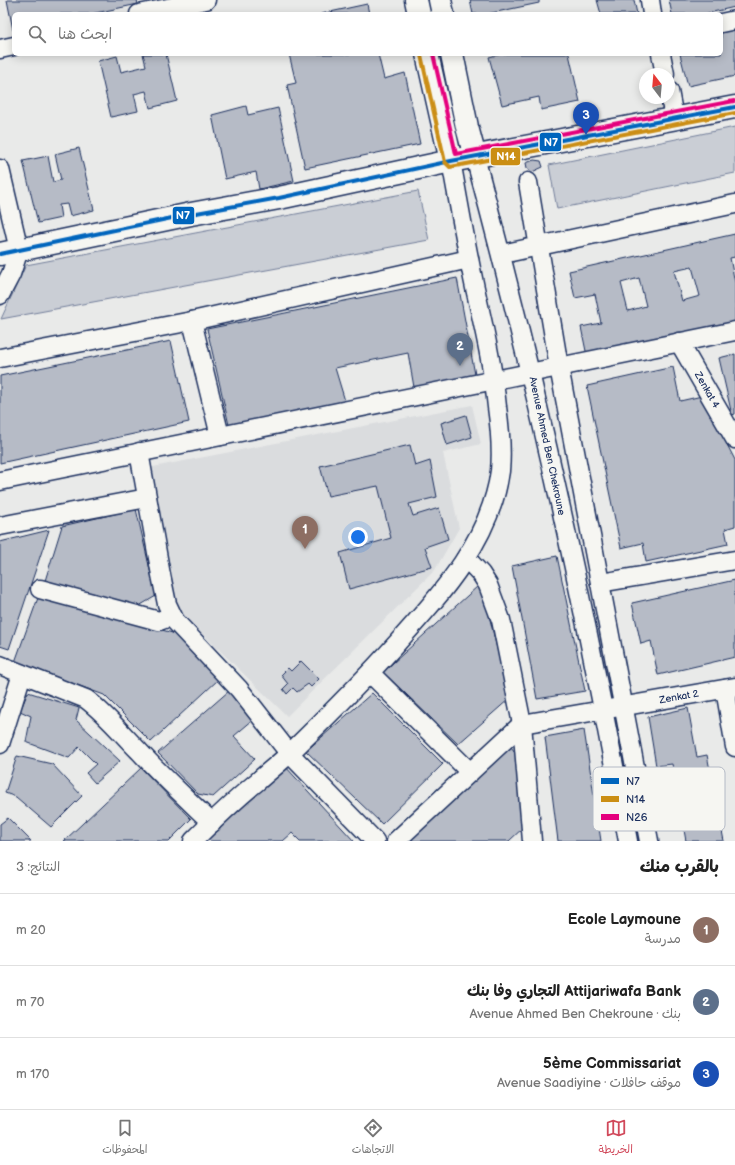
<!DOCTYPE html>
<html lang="ar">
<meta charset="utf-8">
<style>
:root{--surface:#fff;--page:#f6f6f6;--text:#222;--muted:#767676;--line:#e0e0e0;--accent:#d1495b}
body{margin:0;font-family:"Balsamiq Sans","Playpen Sans Arabic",sans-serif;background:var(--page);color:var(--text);direction:rtl}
.compass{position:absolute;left:639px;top:68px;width:36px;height:36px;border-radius:50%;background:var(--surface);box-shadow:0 2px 10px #0003;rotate:344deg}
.you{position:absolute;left:358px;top:537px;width:14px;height:14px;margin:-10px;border:3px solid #fff;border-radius:50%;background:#1a73e8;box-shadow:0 0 0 6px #1a73e833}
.badge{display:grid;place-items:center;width:26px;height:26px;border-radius:50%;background:var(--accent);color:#fff;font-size:13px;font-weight:700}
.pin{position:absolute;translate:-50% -33px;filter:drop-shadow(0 1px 2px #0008)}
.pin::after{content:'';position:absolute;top:21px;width:14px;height:12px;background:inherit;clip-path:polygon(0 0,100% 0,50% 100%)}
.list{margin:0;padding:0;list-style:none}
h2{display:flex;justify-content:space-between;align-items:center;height:52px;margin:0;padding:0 16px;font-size:17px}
h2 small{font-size:13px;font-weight:400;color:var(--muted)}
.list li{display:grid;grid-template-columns:26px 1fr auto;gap:12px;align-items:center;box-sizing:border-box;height:72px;padding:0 16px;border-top:1px solid var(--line)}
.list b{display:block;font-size:15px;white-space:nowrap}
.list p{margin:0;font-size:13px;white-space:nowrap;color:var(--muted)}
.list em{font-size:13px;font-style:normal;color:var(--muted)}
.icon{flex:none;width:22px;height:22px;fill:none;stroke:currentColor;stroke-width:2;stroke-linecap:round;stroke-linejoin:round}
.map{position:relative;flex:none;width:735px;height:841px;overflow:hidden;direction:ltr}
.search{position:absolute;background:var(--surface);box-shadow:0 2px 10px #0003;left:12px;right:12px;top:12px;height:44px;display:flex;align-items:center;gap:10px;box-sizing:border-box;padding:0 14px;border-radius:6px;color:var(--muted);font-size:15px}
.sheet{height:268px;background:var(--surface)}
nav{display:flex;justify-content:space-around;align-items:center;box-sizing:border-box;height:56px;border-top:1px solid var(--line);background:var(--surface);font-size:11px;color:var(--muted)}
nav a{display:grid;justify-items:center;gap:2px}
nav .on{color:var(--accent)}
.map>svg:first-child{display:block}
.built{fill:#dadcde}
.green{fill:#caced5;stroke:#727e9a}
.building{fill:#b6bbc6;stroke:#1b2f5e;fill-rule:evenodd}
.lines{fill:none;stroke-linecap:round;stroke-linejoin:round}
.minor-casing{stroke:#1b2f5e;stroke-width:21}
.major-casing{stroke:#1b2f5e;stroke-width:25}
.minor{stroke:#f6f6f2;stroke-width:18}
.major{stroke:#f6f6f2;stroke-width:22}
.bus-1-casing{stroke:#f6f6f2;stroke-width:7}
.bus-2-casing{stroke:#f6f6f2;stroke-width:7}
.bus-3-casing{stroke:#f6f6f2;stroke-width:7}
.bus-1{stroke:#0065bd;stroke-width:4}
.bus-2{stroke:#cb8e13;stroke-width:4}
.bus-3{stroke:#e5007d;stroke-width:4}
.labels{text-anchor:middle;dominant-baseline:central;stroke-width:3;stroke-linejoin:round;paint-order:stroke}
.street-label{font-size:10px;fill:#1b2f5e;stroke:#f6f6f2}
.key{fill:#f6f6f2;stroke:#b4bac6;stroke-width:1}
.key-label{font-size:11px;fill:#1b2f5e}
.line-badge{stroke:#f6f6f2;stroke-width:1.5}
.badge-label{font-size:11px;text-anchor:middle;font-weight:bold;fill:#fff}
</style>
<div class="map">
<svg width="735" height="841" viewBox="0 0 735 841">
<rect width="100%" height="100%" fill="#e9eae9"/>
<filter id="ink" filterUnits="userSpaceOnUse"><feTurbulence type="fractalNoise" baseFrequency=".025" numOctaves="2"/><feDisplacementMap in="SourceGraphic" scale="8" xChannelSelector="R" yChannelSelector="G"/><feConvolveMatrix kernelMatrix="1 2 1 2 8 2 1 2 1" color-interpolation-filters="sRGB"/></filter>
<g filter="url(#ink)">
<polygon class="built" points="472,405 481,444 443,453 459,528 435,570 287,716 172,604 148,468"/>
<g class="green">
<polygon points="735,127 735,173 557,209 549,165"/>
<polygon points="418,191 429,240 1,319 26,265"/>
</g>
<g class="building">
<polygon points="7,0 137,0 138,4 91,14 14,14 14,30 13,30"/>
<polygon points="470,0 539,0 539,3 487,14 473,14"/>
<polygon points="597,0 634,0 637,14 601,14"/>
<polygon points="669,0 735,0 735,7 704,14 672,14"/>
<polygon points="367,4 369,14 321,14"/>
<polygon points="735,27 735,76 688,86 680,54 721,54 721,30"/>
<polygon points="143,54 166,54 177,101 150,108 146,91 134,94 138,111 111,117 98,61 117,56 121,72 146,66"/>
<polygon points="289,54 378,54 384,79 405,73 420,144 305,168 287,85 296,83"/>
<polygon points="502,54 569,54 580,102 541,110 539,97 502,105 489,57"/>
<polygon points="246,106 248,115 278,108 294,181 259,189 256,172 225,179 212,115"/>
<polygon points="79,148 94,210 70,216 67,204 59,205 61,218 38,223 23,161 48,156 53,182 61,180 55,154"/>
<polygon points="534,160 541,161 543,167 532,172 527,168 526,163"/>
<path d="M735,234V257L730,258L735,283V325L587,356L581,327L601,323L595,294L575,298L569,271ZM692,267L700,296L682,301L674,271ZM639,278L646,306L628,311L621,283Z"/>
<polygon points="457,278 476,380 415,393 408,353 335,368 345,401 229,425 207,329"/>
<polygon points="171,341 189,422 0,463 0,376"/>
<polygon points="735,354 735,414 732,415 719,358"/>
<polygon points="673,367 680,401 702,396 735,460 735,526 725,529 728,544 646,562 643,543 621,548 587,386"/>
<polygon points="466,415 472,437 447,445 441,423"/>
<polygon points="410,445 415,466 430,461 437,497 409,504 413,516 439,508 448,539 425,547 432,567 349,589 340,553 391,538 378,486 328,496 320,466"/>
<polygon points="136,509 156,596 139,606 122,606 44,584 62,526"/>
<polygon points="49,530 9,649 0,646 0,542"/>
<polygon points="557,556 585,691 537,699 512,566"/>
<polygon points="735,580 735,657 658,675 651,641 641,644 632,603"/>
<polygon points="478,586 484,594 509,699 458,744 383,672"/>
<polygon points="39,595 176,634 218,680 151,742 104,695 15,662"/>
<polygon points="301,661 319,679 311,687 308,684 297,692 293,688 287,694 283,689 288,684 281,675 288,668 291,671"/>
<polygon points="230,690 254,719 234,736 255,759 213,797 198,794 158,753"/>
<polygon points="28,692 79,708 76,720 120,761 95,783 86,773 96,764 79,747 69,758 26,742 31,716 20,711"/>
<polygon points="372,693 443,764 382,824 306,751"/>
<polygon points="688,708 697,757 707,755 724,841 686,841 672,764 656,766 648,717"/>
<polygon points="584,730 601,841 558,841 545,737"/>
<polygon points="511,747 519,757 524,827 509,841 406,841"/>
<polygon points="17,756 52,764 82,796 51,827 16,797 5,793"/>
<polygon points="284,765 354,841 300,841 292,833 283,841 210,841 206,837"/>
<polygon points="141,768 191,819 169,841 64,841"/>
<polygon points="8,818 31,841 0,841 0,824"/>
</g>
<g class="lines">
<g class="minor-casing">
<g id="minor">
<polyline points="650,0 652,14"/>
<polyline points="139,14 206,0"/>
<polyline points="721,23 735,20"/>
<polyline points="0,49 14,46"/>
<polyline points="661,54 665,74"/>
<polyline points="669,91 674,118"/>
<path d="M475,157C536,382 586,611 628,841"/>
<polyline points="0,169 19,250 11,274 0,295"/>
<polyline points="528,182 559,367 649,841"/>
<polyline points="502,254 735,204"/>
<polyline points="192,321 220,436"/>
<polyline points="679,342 735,439"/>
<polyline points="0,358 192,321 469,259"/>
<polyline points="139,452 161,575 167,604 175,621 239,689 289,753 375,841"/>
<polyline points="0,481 735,331"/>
<polyline points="0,526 147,498"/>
<polyline points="466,558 481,574 488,585 501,620 522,724 532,841"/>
<polyline points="600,583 735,560"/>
<polyline points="40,589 159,621 172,616"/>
<path d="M0,665L86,699C106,714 121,733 139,751C162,776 187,799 212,823"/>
<polyline points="370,673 470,772"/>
<polyline points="725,689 735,747"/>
<polyline points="0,744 22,674"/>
<path d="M193,841C214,820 235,800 258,781C269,771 281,762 291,752C328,716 364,680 398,642C442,593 491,539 500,471C502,450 500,428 497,407C493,367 484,328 475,288C466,246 459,204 451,161"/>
<polyline points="396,841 522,724 735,687"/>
</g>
</g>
<g class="major-casing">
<g id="major">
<polyline points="416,0 419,14"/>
<polyline points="440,0 443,14"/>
<polyline points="427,54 451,161"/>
<polyline points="452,54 467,127 475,157"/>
<polyline points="0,254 191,214 279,198 451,161 735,107"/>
</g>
</g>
<use href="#minor" class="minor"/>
<use href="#major" class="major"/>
<g class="bus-1-casing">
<polyline id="bus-1" points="0,254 191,214 279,198 451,161 735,107"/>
</g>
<g class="bus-2-casing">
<polyline id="bus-2" points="421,55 445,162 450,167 735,113"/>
</g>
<g class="bus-3-casing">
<polyline id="bus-3" points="433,54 456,154 734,101"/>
</g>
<use href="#bus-1" class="bus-1"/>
<use href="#bus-2" class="bus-2"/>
<use href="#bus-3" class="bus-3"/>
</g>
</g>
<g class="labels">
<g class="street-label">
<text transform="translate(707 390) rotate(60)">Zenkat 4</text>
<text transform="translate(547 446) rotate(78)">Avenue Ahmed Ben Chekroune</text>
<text transform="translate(679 697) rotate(-10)">Zenkat 2</text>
</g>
</g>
<rect x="593" y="767" width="132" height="64" rx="6" class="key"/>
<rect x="601" y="778" width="18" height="6" fill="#0065bd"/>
<rect x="601" y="796" width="18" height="6" fill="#cb8e13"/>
<rect x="601" y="814" width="18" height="6" fill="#e5007d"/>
<g class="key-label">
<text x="626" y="785">N7</text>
<text x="626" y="803">N14</text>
<text x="626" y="821">N26</text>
</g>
<g class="line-badge">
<rect x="539" y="132" width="23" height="20" rx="4" fill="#0065bd"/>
<rect x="490" y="147" width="31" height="19" rx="4" fill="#cb8e13"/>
<rect x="172" y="206" width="23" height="19" rx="4" fill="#0065bd"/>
</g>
<g class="badge-label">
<text x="551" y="146">N7</text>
<text x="506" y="160">N14</text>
<text x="183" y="219">N7</text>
</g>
</svg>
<svg class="compass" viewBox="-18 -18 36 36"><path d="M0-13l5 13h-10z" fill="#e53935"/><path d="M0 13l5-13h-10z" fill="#767676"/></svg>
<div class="you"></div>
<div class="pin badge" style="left:305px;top:549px;background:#8d6e63">1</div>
<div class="pin badge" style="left:460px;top:366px;background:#5c6f8a">2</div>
<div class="pin badge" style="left:586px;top:135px;background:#1a4fb4">3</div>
<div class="search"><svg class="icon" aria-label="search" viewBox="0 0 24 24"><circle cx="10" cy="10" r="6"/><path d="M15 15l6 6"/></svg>ابحث هنا</div>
</div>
<section class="sheet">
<h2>بالقرب منك<small>النتائج: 3</small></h2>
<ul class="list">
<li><span class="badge" style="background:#8d6e63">1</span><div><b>Ecole Laymoune</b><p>مدرسة</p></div><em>20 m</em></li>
<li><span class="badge" style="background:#5c6f8a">2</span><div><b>Attijariwafa Bank التجاري وفا بنك</b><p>بنك · Avenue Ahmed Ben Chekroune</p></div><em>70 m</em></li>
<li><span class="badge" style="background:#1a4fb4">3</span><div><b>5ème Commissariat</b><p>موقف حافلات · Avenue Saadiyine</p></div><em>170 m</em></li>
</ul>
</section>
<nav>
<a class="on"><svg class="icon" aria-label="map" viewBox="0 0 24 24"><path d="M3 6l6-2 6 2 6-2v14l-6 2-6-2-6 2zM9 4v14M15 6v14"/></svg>الخريطة</a>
<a><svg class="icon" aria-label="directions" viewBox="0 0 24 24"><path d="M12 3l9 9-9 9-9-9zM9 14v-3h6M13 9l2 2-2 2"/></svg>الاتجاهات</a>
<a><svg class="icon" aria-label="saved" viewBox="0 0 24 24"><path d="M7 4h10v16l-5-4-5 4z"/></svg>المحفوظات</a>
</nav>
